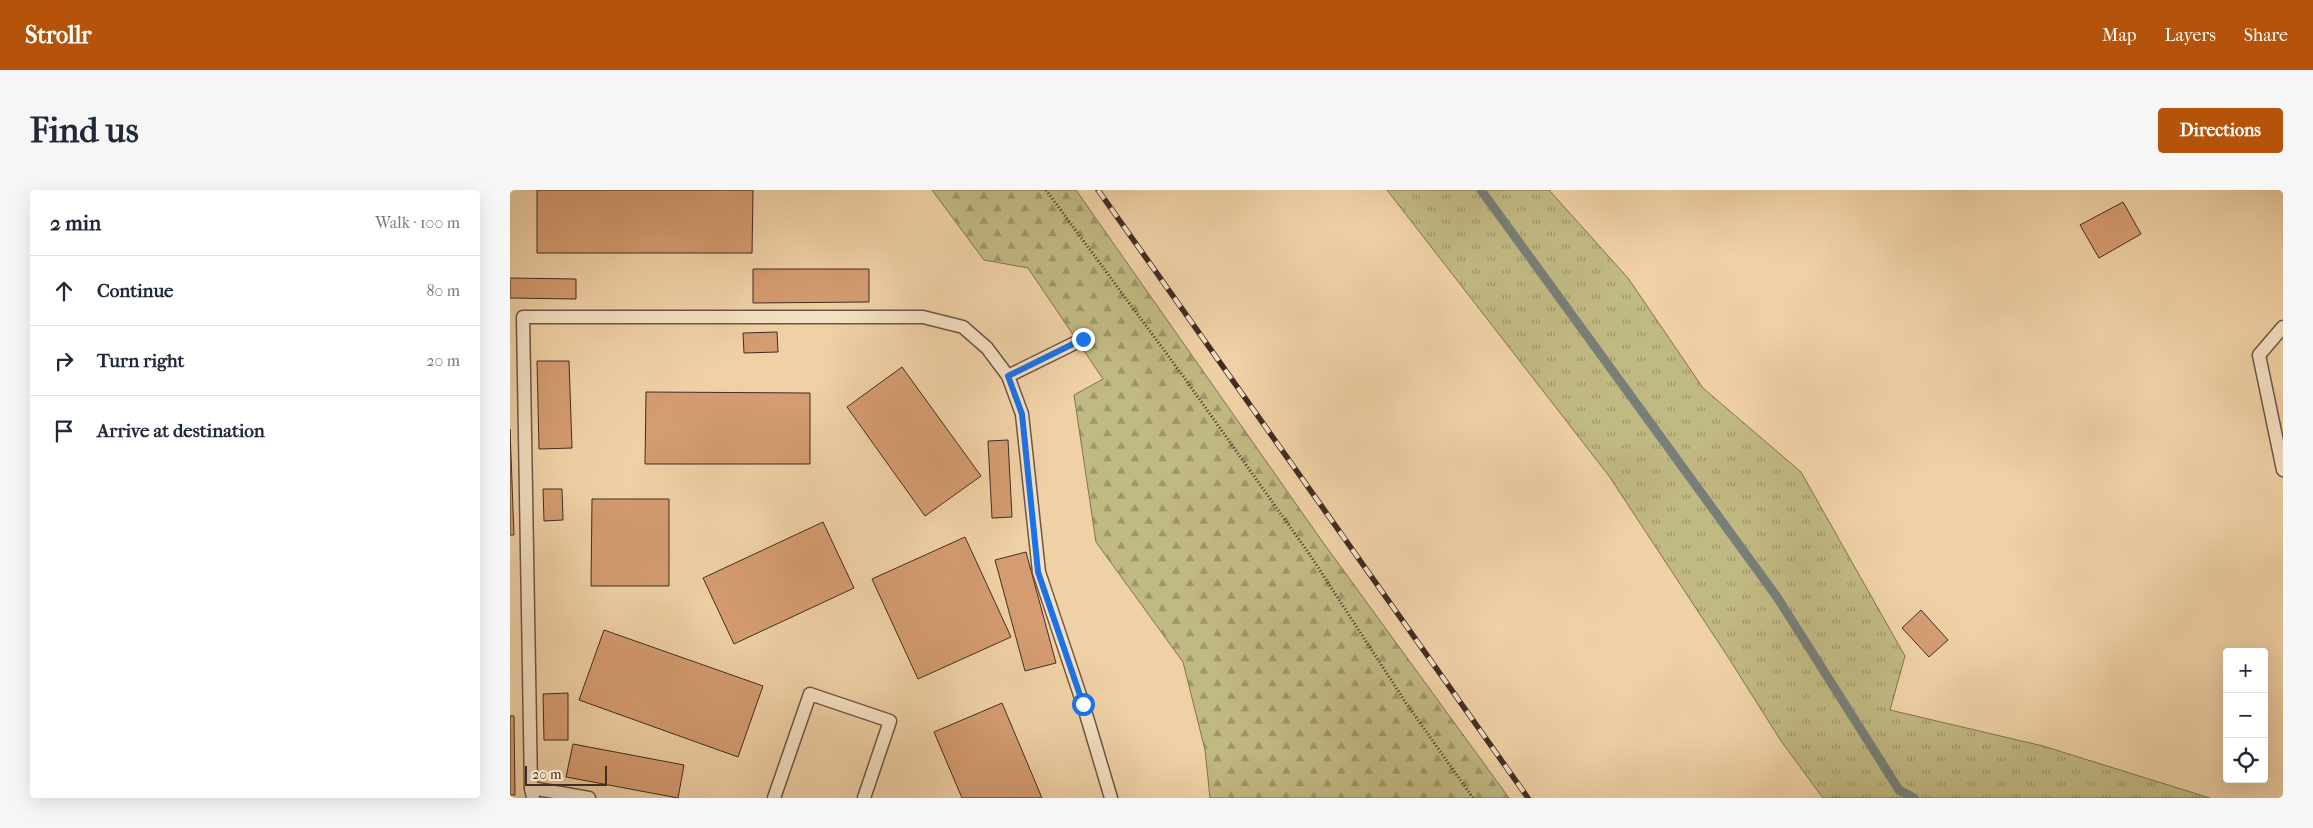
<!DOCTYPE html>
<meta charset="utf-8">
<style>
:root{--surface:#fff;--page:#f6f6f7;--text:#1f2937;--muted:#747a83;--line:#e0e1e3;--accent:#b45309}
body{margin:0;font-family:"IM FELL French Canon",serif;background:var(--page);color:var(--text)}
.controls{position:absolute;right:15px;bottom:15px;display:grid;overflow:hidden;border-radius:5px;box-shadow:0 5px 20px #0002}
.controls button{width:45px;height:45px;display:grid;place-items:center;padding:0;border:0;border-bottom:1px solid var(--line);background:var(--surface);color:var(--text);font:25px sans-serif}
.scale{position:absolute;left:15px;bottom:12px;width:82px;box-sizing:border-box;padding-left:5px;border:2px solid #412d23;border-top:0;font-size:14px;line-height:18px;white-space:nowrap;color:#412d23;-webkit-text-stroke:4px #f5e1c5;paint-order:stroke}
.stop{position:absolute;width:15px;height:15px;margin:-11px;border:4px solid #1a73e8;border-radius:50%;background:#fff}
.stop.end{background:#1a73e8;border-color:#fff;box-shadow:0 1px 5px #0008}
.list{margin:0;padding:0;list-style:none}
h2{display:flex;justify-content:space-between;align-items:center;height:65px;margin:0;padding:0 20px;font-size:21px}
h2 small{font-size:16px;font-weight:400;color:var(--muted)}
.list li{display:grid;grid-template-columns:32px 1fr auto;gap:15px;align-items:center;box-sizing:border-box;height:70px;padding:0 20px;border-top:1px solid var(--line)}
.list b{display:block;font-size:19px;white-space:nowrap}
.list em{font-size:16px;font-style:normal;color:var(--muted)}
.icon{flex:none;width:28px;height:28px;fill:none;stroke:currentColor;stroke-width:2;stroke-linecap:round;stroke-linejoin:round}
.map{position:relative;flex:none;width:1773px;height:608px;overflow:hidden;border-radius:5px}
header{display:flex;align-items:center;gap:30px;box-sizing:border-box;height:70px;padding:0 25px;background:var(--accent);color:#fff}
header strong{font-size:24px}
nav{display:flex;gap:28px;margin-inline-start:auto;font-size:18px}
.intro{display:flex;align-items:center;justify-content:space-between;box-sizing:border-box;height:120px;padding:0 30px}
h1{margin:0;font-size:35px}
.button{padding:12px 22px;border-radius:5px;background:var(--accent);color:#fff;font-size:18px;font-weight:700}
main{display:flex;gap:30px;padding:0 30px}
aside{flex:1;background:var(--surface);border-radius:5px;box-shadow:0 5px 20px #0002}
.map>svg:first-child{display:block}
.grass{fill:url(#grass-tufts);stroke:#817352}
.forest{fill:url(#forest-firs);stroke:#817352}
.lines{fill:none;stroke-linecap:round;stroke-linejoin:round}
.stream{stroke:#787f78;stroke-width:9}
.building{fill:#d59c71;stroke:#412d23}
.lane-casing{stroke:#6d5644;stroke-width:15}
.path{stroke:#412d23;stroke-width:3;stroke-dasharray:1 2.5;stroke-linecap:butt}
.lane{stroke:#f5e1c5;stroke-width:12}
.rail-casing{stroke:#412d23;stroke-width:5.5}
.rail{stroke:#f5e1c5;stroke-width:4;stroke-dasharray:11;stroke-linecap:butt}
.route{stroke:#1a73e8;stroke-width:6}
</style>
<header>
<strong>Strollr</strong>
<nav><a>Map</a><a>Layers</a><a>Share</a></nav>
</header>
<div class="intro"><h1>Find us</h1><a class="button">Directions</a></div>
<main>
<aside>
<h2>2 min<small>Walk · 100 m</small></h2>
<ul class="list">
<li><svg class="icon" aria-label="ahead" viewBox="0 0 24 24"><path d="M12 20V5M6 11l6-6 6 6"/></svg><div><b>Continue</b></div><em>80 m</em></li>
<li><svg class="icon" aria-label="right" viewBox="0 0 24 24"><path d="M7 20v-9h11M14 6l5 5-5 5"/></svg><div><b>Turn right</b></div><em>20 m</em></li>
<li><svg class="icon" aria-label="arrive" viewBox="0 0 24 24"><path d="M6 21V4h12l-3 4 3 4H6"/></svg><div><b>Arrive at destination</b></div></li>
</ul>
</aside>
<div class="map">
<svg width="1773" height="608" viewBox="0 0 1773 608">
<defs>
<pattern id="grass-tufts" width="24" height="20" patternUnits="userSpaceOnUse" patternTransform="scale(1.25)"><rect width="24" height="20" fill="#c1b982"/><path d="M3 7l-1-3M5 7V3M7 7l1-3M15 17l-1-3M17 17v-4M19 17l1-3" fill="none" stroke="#9e976a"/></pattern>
<pattern id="forest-firs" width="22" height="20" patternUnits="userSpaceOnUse" patternTransform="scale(1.25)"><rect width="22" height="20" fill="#c1b982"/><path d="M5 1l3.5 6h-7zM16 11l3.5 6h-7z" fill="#9e976a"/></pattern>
</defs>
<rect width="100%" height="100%" fill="#f0d1a6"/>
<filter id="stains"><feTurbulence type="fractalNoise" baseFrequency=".004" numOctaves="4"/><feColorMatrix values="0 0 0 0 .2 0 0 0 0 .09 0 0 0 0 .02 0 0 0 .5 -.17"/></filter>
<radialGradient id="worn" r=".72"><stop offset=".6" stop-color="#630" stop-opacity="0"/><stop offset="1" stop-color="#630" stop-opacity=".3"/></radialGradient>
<polygon class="grass" points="877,0 1039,0 1118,88 1193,198 1291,282 1395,466 1380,520 1533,556 1700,608 1313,608 1271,551 1218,467 1099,286"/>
<polygon class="forest" points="422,0 566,0 812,351 999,608 700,608 695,560 673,472 586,352 564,205 593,189 518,78 474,70"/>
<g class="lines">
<polyline class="stream" points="971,0 1267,407 1389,600 1404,608"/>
</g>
<g class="building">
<polygon points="27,0 243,0 242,63 27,63"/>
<polygon points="1613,12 1631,44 1589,68 1570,35"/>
<polygon points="243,79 359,79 359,112 243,113"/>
<polygon points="0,88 66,89 66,109 0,108"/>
<polygon points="267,142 268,162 234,163 233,143"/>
<polygon points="27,171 59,171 62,258 29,259"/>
<polygon points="392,177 471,286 415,326 337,217"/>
<polygon points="136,202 300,203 300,274 135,274"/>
<polygon points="0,239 4,345 0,345"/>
<polygon points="498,250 502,327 482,328 478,251"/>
<polygon points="33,299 52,299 53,330 34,331"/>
<polygon points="82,309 159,309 159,396 81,396"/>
<polygon points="313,332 344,398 224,454 193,388"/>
<polygon points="455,347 501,447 408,489 362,389"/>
<polygon points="516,362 546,473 515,481 485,370"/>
<polygon points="1411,420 1438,450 1419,467 1392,438"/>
<polygon points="94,440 253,496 228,567 69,510"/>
<polygon points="58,503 58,550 34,550 33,504"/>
<polygon points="492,513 532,608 452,608 424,542"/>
<polygon points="0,526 4,526 5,605 0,605"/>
<polygon points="63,554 174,575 168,608 56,587"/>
</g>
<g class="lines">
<g class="lane-casing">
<g id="lane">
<polyline points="1773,137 1749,165 1773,280"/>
<polyline points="498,186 573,149"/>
<polyline points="21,598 79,608"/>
<polyline points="23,608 21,598 13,127 413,127 453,137 477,158 498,186 512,224 529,382 573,514 601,608"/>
<polyline points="264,608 300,504 380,531 354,608"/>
</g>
</g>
<polyline class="path" points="536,0 673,186 800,365 896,513 963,608"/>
<use href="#lane" class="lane"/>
<g class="rail-casing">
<polyline id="rail" points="588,0 1018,608"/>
</g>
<use href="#rail" class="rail"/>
</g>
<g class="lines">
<polyline class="route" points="573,149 498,186 512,224 528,382 573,514"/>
</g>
<rect width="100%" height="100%" filter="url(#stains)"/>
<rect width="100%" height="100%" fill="url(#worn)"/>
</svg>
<div class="controls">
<button>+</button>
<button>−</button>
<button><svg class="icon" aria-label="locate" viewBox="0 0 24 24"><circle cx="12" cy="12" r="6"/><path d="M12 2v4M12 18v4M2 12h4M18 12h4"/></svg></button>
</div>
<div class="scale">20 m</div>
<div class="stop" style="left:573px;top:514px"></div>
<div class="stop end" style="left:573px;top:149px"></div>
</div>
</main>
